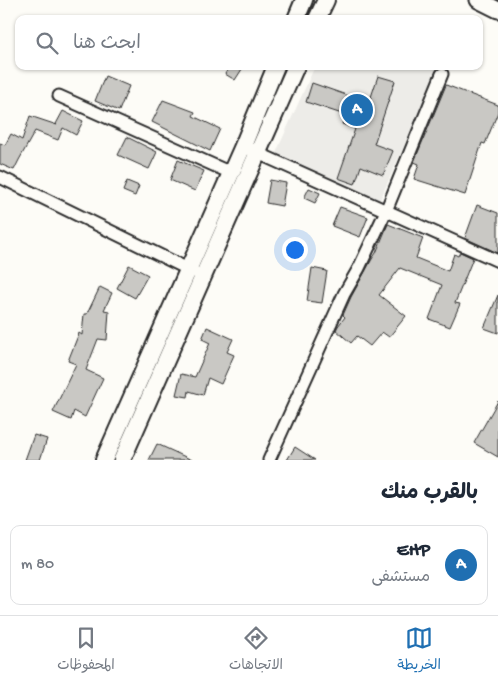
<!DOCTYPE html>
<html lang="ar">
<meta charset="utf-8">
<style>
:root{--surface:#fff;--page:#f2f2f3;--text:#1f2937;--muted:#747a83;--line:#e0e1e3;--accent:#1f6fb2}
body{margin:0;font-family:"Gochi Hand","Playpen Sans Arabic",sans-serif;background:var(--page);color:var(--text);direction:rtl}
.you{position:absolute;left:294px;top:249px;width:18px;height:18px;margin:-12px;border:4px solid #fff;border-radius:50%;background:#1a73e8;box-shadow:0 0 0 8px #1a73e833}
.badge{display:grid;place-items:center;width:32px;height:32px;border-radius:50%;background:var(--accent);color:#fff;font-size:16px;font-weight:700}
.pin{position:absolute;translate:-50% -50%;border:2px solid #fff;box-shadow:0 1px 5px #0006}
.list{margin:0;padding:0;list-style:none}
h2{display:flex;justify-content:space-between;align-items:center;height:65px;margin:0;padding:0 20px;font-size:21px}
h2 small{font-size:16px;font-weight:400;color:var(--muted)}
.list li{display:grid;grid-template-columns:32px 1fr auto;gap:15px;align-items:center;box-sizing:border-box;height:80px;margin:0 10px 10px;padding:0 10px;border:1px solid var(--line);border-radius:10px}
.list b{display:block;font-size:19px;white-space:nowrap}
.list p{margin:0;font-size:16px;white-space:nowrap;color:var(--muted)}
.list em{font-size:16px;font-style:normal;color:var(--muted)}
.icon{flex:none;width:28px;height:28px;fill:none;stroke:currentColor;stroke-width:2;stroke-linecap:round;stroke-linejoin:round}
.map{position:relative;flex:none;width:498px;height:460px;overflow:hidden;direction:ltr}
.search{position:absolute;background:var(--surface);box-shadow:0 1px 4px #0004;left:15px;right:15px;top:15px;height:55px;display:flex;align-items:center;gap:12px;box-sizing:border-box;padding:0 18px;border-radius:10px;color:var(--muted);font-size:19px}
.sheet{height:155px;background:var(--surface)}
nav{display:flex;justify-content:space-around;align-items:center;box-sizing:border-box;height:70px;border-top:1px solid var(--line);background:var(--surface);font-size:14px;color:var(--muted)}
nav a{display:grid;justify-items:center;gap:2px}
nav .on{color:var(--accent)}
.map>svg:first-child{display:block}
.built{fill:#edece8}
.building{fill:#c9c8c4;stroke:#2b2b2b}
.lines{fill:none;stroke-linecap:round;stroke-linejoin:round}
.minor-casing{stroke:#2b2b2b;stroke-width:15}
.tertiary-casing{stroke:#2b2b2b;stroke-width:19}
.secondary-casing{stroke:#2b2b2b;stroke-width:20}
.minor{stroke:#fdfcf7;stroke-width:11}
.tertiary{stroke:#fdfcf7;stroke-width:15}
.secondary{stroke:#fdfcf7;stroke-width:16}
</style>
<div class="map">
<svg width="498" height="460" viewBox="0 0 498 460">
<rect width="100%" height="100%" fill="#fdfcf7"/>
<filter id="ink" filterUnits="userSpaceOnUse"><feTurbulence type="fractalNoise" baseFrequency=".02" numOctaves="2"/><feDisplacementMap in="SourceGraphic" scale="10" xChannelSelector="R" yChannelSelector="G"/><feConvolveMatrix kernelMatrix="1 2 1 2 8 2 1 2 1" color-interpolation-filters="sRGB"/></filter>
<g filter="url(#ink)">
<polygon class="built" points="315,66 439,66 380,200 275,155"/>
<g class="building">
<polygon points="230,66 244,66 235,80 225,74"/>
<polygon points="105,76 129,86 119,111 95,101"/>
<polygon points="378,76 395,81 374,144 393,151 383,175 361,166 355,184 338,178 355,129 342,124 345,115 306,102 312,83 369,103"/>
<polygon points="446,85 498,105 498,112 485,144 482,143 465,195 414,179 419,164 414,162"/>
<polygon points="163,100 195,112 193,116 220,129 210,151 152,122"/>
<polygon points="63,111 83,121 76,135 63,128 58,140 35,131 19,160 14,170 0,164 0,143 5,145 11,134 22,140 30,116 57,125 56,124"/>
<polygon points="127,137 157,152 149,169 118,155"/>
<polygon points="178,160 204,171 195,191 170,180"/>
<polygon points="270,180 286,183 282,206 266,203"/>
<polygon points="127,181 139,186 135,196 123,191"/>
<polygon points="309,188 320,193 315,203 304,198"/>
<polygon points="477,205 498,213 498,253 465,238"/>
<polygon points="340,207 368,217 360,237 332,226"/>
<polygon points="388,224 423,238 416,258 448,271 454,254 458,256 460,252 473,258 455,303 460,304 450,327 429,319 442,285 400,268 379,295 406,316 389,337 382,332 370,346 357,336 351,343 336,330 338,326 345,317 343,315 351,297 372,259 376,253"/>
<polygon points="129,265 148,275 135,298 117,288"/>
<polygon points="312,268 327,271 322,303 307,301"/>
<polygon points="100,287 112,293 104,310 109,311 107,340 98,339 86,370 103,378 85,417 74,411 71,420 53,412 76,364 68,361 79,333 82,335 84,314 87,314"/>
<polygon points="498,295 498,333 484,328"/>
<polygon points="207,327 233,339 227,352 234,355 221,384 208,378 203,395 189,391 188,397 176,395 181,374 195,377 210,343 202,339"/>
<polygon points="498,401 498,457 474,443"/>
<polygon points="34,435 47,439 40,460 25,460"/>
<polygon points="157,444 192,460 149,460"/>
<polygon points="295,447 315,460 287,460"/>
</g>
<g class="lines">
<g class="minor-casing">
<g id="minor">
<polyline points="59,96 231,173"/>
<polyline points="251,150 498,261"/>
<polyline points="0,177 194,272"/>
<polyline points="269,460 344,294 359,268 386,211 442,74"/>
</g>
</g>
<g class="tertiary-casing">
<polyline id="tertiary" points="478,0 498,10"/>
</g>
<g class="secondary-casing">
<g id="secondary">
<polyline points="296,19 304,0"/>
<polyline points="317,19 326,0"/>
<polyline points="104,460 243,146 276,66"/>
<polyline points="122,460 296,66"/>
</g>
</g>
<use href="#minor" class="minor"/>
<use href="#tertiary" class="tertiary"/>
<use href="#secondary" class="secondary"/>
</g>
</g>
</svg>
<div class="you"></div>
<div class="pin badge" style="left:357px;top:110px">A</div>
<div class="search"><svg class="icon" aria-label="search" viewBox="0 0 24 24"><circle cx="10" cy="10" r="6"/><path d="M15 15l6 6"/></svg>ابحث هنا</div>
</div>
<section class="sheet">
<h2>بالقرب منك<small></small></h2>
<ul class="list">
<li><span class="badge">A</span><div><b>EHP</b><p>مستشفى</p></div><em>80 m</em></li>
</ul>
</section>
<nav>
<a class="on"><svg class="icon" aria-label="map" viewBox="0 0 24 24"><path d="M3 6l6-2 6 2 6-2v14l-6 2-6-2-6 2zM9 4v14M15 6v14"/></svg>الخريطة</a>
<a><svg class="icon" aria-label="directions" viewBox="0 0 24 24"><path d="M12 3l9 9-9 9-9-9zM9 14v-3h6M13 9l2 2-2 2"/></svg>الاتجاهات</a>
<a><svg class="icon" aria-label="saved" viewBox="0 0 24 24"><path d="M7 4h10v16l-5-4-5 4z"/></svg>المحفوظات</a>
</nav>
